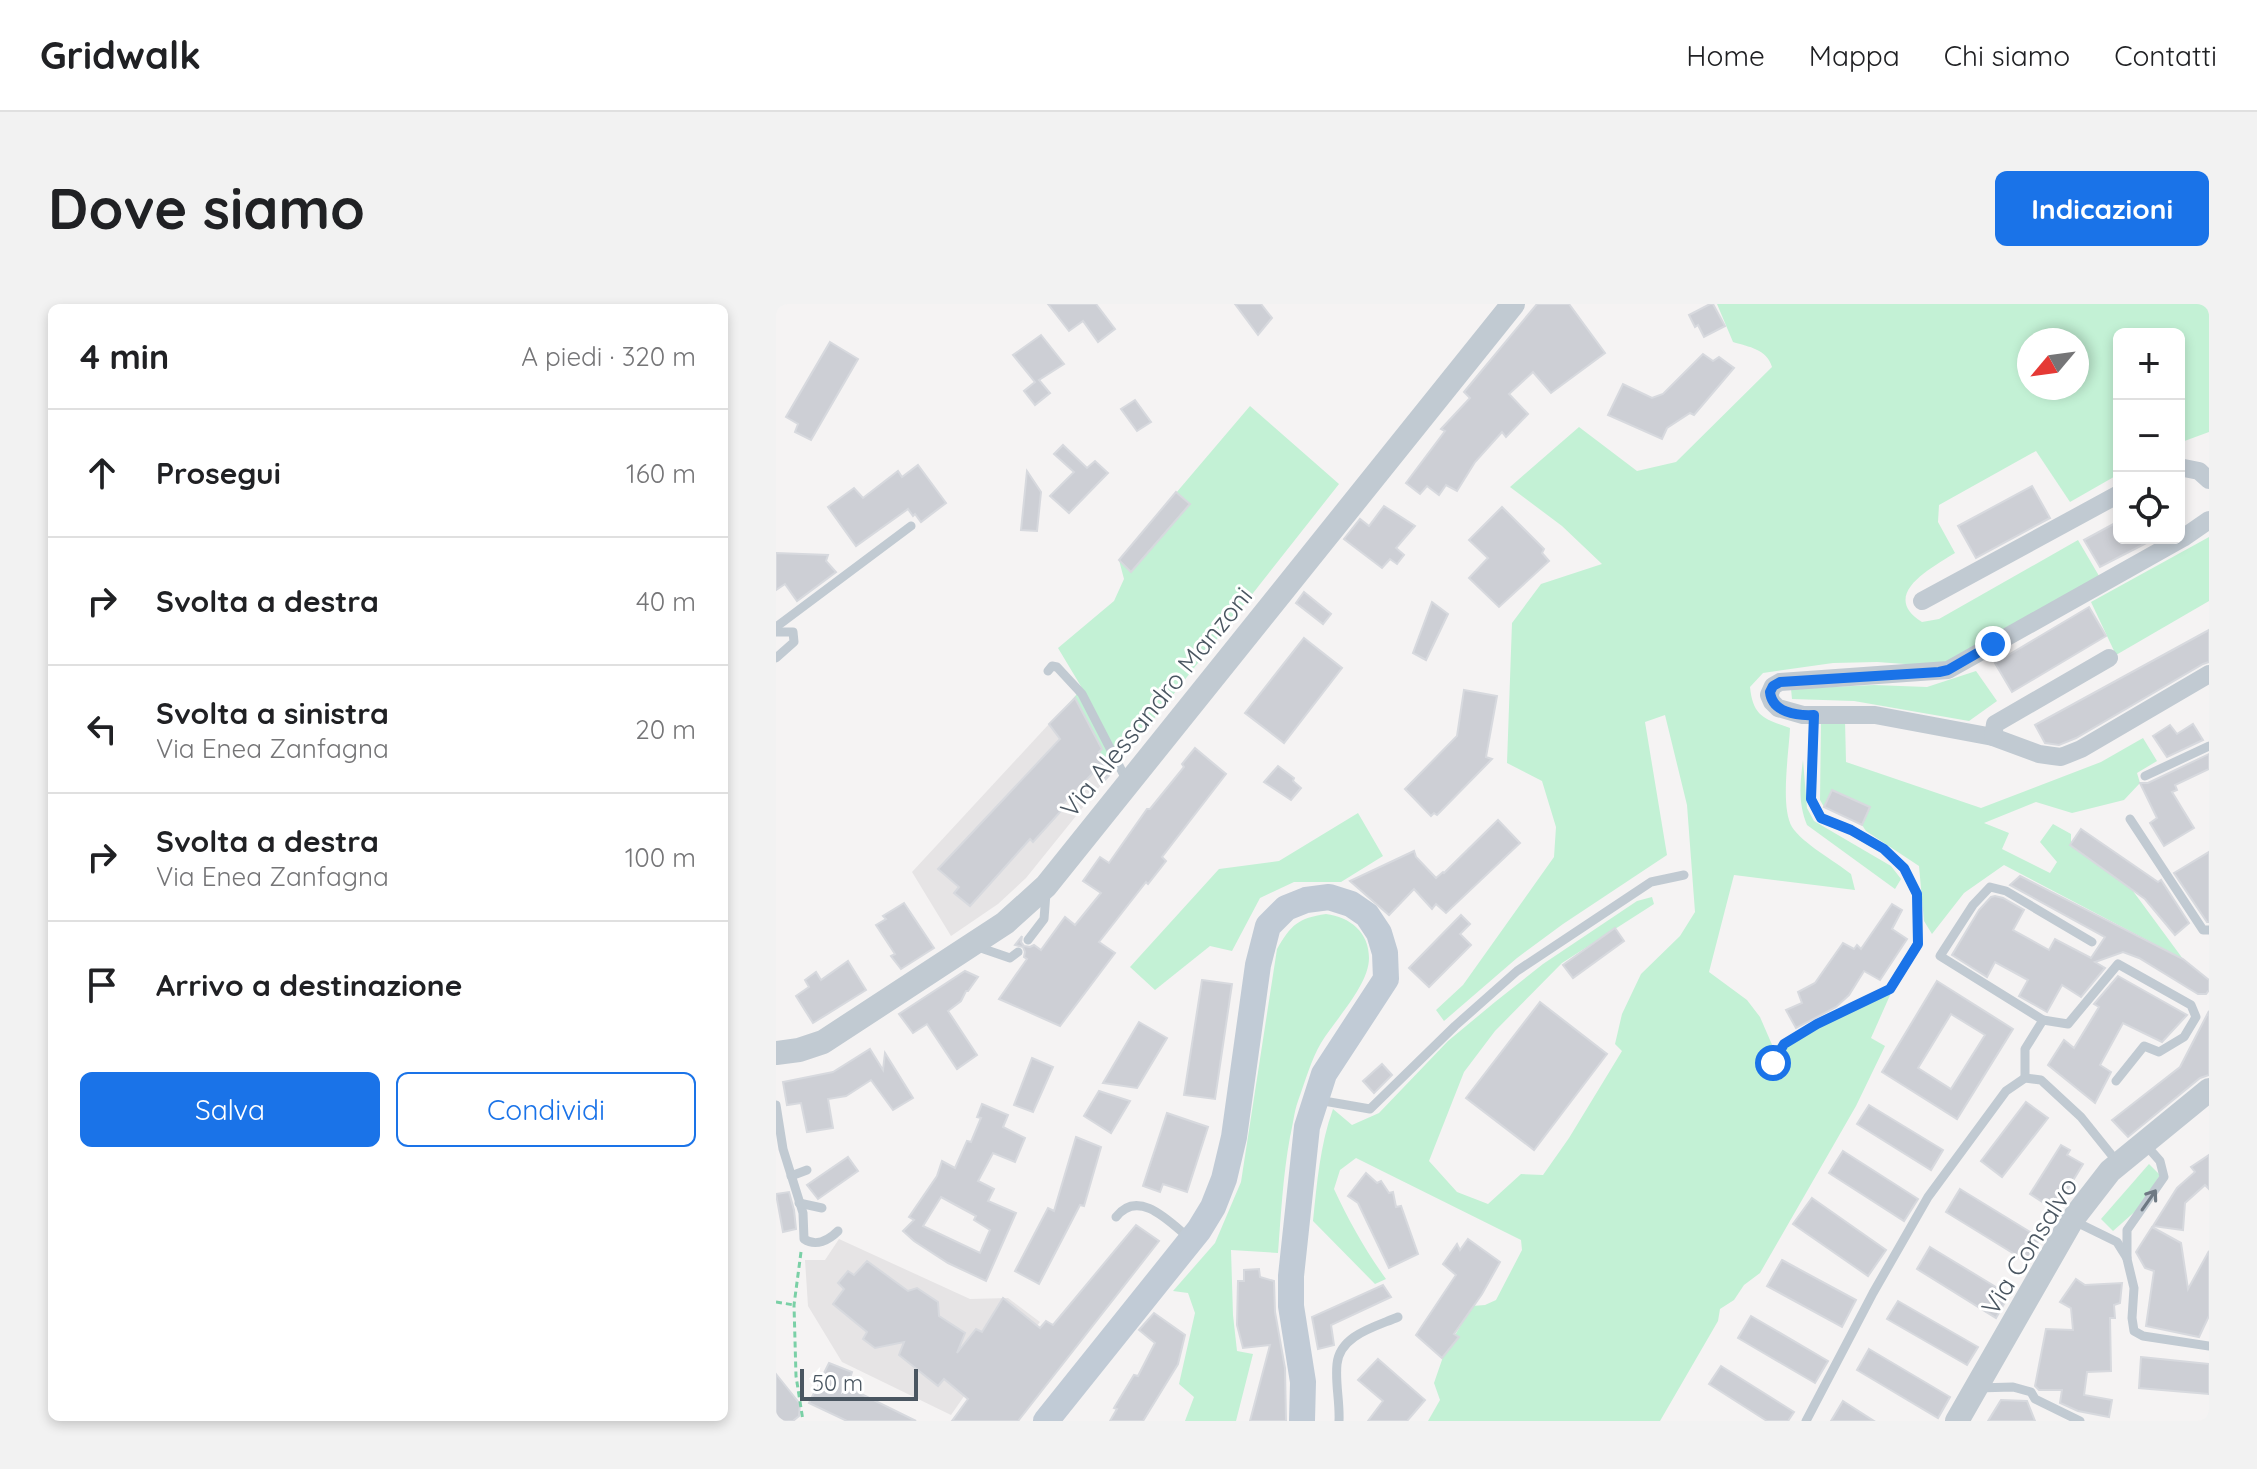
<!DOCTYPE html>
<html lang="it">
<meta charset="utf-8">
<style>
:root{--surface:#fff;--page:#f2f2f2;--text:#202124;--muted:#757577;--line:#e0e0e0;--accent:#1a73e8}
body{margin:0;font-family:Quicksand,sans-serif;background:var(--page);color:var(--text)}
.controls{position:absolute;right:24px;top:24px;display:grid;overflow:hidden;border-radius:12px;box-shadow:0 4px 12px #0003}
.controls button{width:72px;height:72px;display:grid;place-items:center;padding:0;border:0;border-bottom:2px solid var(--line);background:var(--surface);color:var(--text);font:40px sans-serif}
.compass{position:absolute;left:1241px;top:24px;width:72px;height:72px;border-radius:50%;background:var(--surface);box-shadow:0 4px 12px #0003;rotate:241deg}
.scale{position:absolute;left:24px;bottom:20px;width:118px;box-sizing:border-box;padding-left:8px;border:4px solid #4a5661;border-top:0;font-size:22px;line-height:28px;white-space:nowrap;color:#4a5661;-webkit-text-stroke:6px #fff;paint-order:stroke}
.stop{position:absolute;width:24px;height:24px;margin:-18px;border:6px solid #1a73e8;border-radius:50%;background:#fff}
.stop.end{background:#1a73e8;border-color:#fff;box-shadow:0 2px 8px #0008}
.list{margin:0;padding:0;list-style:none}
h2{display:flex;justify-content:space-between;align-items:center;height:104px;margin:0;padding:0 32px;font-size:34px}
h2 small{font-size:26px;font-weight:400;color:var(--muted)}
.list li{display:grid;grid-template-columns:52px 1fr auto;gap:24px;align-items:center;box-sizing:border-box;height:128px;padding:0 32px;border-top:2px solid var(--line)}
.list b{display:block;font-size:30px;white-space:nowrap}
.list p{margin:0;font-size:26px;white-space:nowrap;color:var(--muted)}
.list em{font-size:26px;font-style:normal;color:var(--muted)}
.actions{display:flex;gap:16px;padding:24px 32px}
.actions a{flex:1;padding:18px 0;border:2px solid var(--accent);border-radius:12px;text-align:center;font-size:28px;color:var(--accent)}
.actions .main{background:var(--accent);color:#fff}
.icon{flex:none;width:44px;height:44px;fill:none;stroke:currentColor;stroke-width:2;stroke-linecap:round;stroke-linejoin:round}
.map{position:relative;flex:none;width:1433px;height:1117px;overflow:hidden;border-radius:12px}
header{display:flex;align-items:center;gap:48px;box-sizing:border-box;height:112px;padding:0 40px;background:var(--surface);border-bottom:2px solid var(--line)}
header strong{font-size:38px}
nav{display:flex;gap:44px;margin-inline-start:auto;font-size:28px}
.intro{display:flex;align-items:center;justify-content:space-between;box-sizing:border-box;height:192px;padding:0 48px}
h1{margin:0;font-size:56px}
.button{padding:20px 36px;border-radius:12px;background:var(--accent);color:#fff;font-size:28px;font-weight:700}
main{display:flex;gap:48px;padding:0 48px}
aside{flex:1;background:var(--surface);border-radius:12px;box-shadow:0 4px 12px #0003}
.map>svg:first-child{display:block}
.education{fill:#e6e4e5}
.green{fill:#c3f1d5;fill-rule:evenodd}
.building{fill:#cdcfd5;stroke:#d7d9de;stroke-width:2;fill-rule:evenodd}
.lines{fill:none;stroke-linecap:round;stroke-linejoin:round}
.path{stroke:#7ad0a6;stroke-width:3;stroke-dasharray:6 4;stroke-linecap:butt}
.service{stroke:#c1cad2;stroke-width:9}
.minor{stroke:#c1cad2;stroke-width:18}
.tertiary{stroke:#c1cad2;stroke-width:24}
.secondary{stroke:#c1cbd6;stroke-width:26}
.oneway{stroke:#6e7983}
.route{stroke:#1a73e8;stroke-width:10}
.labels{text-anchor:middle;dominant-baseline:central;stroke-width:6;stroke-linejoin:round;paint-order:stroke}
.street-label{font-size:26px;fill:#4a5661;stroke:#fff}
</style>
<header>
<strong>Gridwalk</strong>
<nav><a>Home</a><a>Mappa</a><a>Chi siamo</a><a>Contatti</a></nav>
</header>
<div class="intro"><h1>Dove siamo</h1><a class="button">Indicazioni</a></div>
<main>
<aside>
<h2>4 min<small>A piedi · 320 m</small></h2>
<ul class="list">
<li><svg class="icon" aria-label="ahead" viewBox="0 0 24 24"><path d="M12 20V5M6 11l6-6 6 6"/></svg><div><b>Prosegui</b></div><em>160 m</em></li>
<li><svg class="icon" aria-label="right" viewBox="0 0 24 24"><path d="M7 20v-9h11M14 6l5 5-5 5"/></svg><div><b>Svolta a destra</b></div><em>40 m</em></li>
<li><svg class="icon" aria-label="left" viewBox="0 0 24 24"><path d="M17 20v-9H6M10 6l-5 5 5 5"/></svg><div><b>Svolta a sinistra</b><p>Via Enea Zanfagna</p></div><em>20 m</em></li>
<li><svg class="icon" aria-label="right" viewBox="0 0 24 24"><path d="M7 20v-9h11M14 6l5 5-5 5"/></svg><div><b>Svolta a destra</b><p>Via Enea Zanfagna</p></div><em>100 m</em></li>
<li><svg class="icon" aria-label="arrive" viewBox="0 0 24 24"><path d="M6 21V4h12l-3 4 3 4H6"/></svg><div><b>Arrivo a destinazione</b></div></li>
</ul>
<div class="actions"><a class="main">Salva</a><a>Condividi</a></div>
</aside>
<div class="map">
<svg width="1433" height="1117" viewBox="0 0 1433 1117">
<rect width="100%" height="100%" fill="#f5f3f3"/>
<g class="education">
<polygon points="273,420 314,472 320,467 329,476 250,574 222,600 175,632 136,568"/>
<polygon points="63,935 194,995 232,994 264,1018 226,1065 207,1065 175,1111 66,1058 32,1002 29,956 49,956"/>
</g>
<g class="green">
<path d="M941,0H1433V128L1403,139V30H1343V170L1294,198L1260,147L1163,201L1162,218L1179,249C1155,264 1103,291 1146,318L1163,315L1302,236L1326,277L1171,363L1101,358L1057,359L987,369L974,383C977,413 989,415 1014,424C1013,448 1004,503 1016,523C1026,539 1060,558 1075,570L1079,586L958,571L933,668L971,696L984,713L997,743L1048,715L1115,689L1095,734L1109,742L1080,802L984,969L968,981L958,996L944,1005L942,1017L884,1117H652L664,1096L658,1079L668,1050L696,1002L709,1001L720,996L746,946L745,936L580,854L564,866L558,885C573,917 589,946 610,975L599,980L537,917C541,879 544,841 557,805L576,821L603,809L672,737L719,698L767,660L861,597L876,593L878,600L786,659L719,727L688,768L653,857L681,888L712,900L745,870L767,871L793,834L846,747L839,740L846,710L865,670L904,632L919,608L911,501L889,411L869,418L891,551L787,620L741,654L668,717L660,706L687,681L778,553L780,523L766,477L731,459L736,319L765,280L826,260L786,222L734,183L803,123L861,167L900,158L996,63C991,45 973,43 957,38ZM1253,36H1301V84H1253Z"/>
<polygon points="474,102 563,180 337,467 289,404 306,384 282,344 338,297 348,275 343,256"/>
<polygon points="1433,233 1433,297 1340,351 1315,298"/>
<polygon points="1200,367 1221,397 1193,417 1078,397 1016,395 1015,385 1098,381 1151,383"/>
<polygon points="1069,416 1070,458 1205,504 1325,458 1367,434 1381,457 1361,469 1364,479 1348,496 1296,509 1260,498 1208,519 1233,529 1226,545 1274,569 1281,558 1264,538 1277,520 1295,530 1295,541 1354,583 1407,655 1228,561 1188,589 1156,630 1148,617 1143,562 1090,527 1086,521 1093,503 1056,486 1048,503 1044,496 1045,417"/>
<path d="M1027,456L1031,504L1038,517L1115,562L1125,575L1119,585L1031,521C1022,499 1024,480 1027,456Z"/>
<polygon points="582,509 607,552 565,578 518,578 484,594 456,647 434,642 379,686 354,663 443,565 503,557"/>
<path d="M550,610C574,613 593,628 593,654C593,681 559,716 545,739C535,756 529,778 522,797C518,808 517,821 514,833C507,871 505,910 502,949L455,946L457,1011L461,1047L477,1050L460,1117H409L418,1093L403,1080L419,1009L412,989L397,987L439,939L465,878L501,645C515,621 522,614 550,610Z"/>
<polygon points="1373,860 1384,871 1363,904 1337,927 1325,915"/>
</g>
<g class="building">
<polygon points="272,0 320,0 339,25 322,38 307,17 293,27"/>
<polygon points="459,0 485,0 496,14 482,31"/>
<polygon points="761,0 793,0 829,49 775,89 757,68 733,90 752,110 730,133 726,128 699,158 681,187 670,181 663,191 651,182 644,190 630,179 669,127 665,125 694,94 688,88"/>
<polygon points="934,0 937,0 949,22 928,33 922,21 919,23 913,11"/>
<polygon points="265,31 288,60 263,76 274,89 259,101 248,87 259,78 237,51"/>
<polygon points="54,38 82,55 35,136 19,128 22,120 10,113"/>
<polygon points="927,50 937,57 943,53 958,64 918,111 914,109 891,124 886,135 832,111 847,80 876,94 887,90"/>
<polygon points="359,96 375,118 361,127 345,105"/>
<polygon points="287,141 311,164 319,157 332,169 293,209 274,192 298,168 278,150"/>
<polygon points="142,161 170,199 145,218 139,210 137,212 132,205 80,242 52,203 78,184 87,194 122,167 126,173"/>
<polygon points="251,167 265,188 261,227 245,226"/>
<polygon points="1256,182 1274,214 1200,254 1182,222"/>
<polygon points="400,188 414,200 355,268 343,256"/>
<polygon points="608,202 639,222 620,244 628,251 621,260 614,255 606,264 568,235 584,215 593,222"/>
<polygon points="726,203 768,245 766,249 773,257 723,303 693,274 712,254 693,236"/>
<polygon points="1343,217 1343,234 1380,234 1324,263 1308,236"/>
<polygon points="0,249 52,251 50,257 60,268 21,297 9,280 0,286"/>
<polygon points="528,288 555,310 547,320 520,299"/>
<polygon points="656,298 672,310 650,356 637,349"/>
<polygon points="1313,303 1330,332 1236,388 1219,359"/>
<polygon points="1433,326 1433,358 1427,360 1300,434 1283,441 1269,439 1259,421"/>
<polygon points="528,334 566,364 508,439 469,409"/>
<polygon points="688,386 721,392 710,453 716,455 661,511 658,509 655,512 629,485 681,432"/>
<polygon points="299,394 326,445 323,448 337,467 329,476 319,467 282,505 285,507 257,538 254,535 194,602 178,589 183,583 162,565 284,435 273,420"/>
<polygon points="1417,420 1427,436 1391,453 1377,432 1394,421 1401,430"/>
<polygon points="419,444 450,470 386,553 390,557 372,580 370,578 323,638 339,649 284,722 223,695 251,655 248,653 249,648 247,643 239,641 246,632 245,638 248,642 254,643 258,641 265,646 289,613 299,621 325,589 307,577 324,553 333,559 371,505 374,505 408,463 406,460"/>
<polygon points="1433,450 1433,465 1399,481 1401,486 1396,488 1418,524 1388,542 1374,519 1381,514 1364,479 1372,479"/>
<polygon points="502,462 518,474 517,477 525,484 515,496 488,478"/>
<polygon points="1056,486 1094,503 1086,521 1048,503"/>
<polygon points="722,516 744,539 670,609 660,600 656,605 638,585 613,611 574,577 638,547 640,553 660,574 667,568 668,569"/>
<polygon points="1305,525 1382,578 1385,576 1413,619 1399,631 1369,595 1294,541"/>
<polygon points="1433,548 1433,618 1431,618 1398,569"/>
<polygon points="1244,572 1407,655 1433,676 1433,686 1430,690 1422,690 1363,654 1347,648 1319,658 1329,664 1305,693 1286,681 1271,708 1243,692 1252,676 1219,658 1211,673 1176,651 1203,606 1215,593 1219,592 1227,594 1248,606 1237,626 1273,646 1279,635 1315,654 1329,633 1234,581"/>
<polygon points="128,599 158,644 125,665 115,652 119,650 100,621 110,615 107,612"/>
<polygon points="1116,600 1126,606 1116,625 1131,635 1104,676 1088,667 1073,691 1060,703 1020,724 1010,706 1026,699 1022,688 1039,679 1067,639 1078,645 1081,641 1085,645"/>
<polygon points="685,611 694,620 684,630 695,641 653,683 633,664"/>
<polygon points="839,624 848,637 797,674 787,661"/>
<polygon points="72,657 90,686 37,719 20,692 33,683 29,676 40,668 45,676"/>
<polygon points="189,667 202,673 192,687 190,687 185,697 172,707 201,751 181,765 151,720 137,729 123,710"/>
<polygon points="1342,672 1411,711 1386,738 1347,719 1324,761 1335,768 1319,799 1272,761 1288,736 1298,744 1323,703 1318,700"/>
<polygon points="426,676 456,680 439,795 408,791"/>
<path d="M1161,677L1237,725L1181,815L1106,768ZM1175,710L1209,731L1175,785L1142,764Z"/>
<polygon points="764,698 831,750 758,846 690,794"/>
<polygon points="1433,707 1433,771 1424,774 1352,833 1336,816 1404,763"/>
<polygon points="363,718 391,734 361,784 327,779"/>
<polygon points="94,745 107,766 109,749 137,794 117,806 95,776 70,792 52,795 57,824 31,828 25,799 11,801 7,778 57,768"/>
<polygon points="256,754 277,763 257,808 238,801"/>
<polygon points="606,760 616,771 598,789 587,777"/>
<polygon points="323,787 354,797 335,829 308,812"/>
<polygon points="1250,798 1272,814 1226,873 1205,857"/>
<path d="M206,800L232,811L227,823L249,834L239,858L217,849L202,877L218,885L212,897L240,909L210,977L172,959L138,937L127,927L138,916L133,913L161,872L166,857L179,864L191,837L195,838L205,814L201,813ZM165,893L200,912L198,916L214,926L204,949L147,922Z"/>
<polygon points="1093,801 1167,846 1155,866 1081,820"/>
<polygon points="391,809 432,823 411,888 387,880 384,888 367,882"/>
<polygon points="300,833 325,843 308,902 304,901 263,980 239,967 272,904 278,907"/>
<polygon points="1285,841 1294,846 1291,851 1307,860 1279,906 1254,890"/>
<polygon points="1067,847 1142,895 1128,917 1053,869"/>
<polygon points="1433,851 1433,885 1429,881 1409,899 1407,926 1377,922 1401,884 1419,868 1415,863"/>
<polygon points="72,853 82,867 42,895 31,881"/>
<polygon points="590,869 601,879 605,877 613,889 617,888 620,903 625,902 642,950 613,964 582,899 572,892"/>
<polygon points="1184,885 1264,934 1250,957 1170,908"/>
<polygon points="13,888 18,906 20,925 7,928 0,890"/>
<polygon points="1036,894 1110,946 1092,972 1017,920"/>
<polygon points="360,921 383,937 242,1117 176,1117 192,1095 168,1075 162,1082 123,1051 128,1038 99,1044 87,1035 91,1028 57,1000 68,985 62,979 72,967 78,971 91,957 132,987 141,984 162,998 163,1012 189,1029 181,1049 200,1025 206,1028 227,994 264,1024 270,1017 277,1021"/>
<polygon points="1376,923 1405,939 1412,985 1433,947 1433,1012 1423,1033 1370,1022 1378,967 1369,964 1360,948"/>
<polygon points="692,935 724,958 706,990 678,1030 683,1033 666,1054 640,1031 680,971 667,960 681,940 684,946"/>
<polygon points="1154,943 1233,991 1220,1014 1141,965"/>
<polygon points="1006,956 1080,996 1066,1023 991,982"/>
<polygon points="483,965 484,973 498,977 499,1008 509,1064 510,1117 474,1117 494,1041 467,1044 461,1021 462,977 468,977 468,966"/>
<polygon points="1300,975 1309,981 1346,979 1344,999 1338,1001 1339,1014 1334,1014 1335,1067 1311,1068 1308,1091 1336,1096 1333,1113 1302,1107 1284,1099 1286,1086 1263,1086 1259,1082 1270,1025 1297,1026 1295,1004 1284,998"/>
<polygon points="607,981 615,993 555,1021 558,1041 542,1045 536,1013"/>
<polygon points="1122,997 1202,1043 1191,1061 1111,1015"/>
<polygon points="378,1009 409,1031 402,1060 367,1117 334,1117 341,1105 338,1104 358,1071 362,1072 379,1039 363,1026"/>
<polygon points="975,1012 1052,1057 1039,1079 962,1034"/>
<polygon points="1093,1045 1174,1093 1162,1114 1081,1066"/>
<polygon points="1365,1053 1433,1060 1433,1090 1363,1084"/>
<polygon points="602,1055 649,1096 631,1117 592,1117 607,1097 582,1076"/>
<polygon points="53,1059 76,1068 71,1083 140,1117 71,1117 33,1099"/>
<polygon points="945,1062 1018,1108 1012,1117 991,1117 933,1080"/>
<polygon points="0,1070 24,1100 23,1112 17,1117 0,1117"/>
<polygon points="1225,1096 1251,1097 1259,1117 1212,1117"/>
<polygon points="1067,1097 1098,1117 1055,1117"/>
</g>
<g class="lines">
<g class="path">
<polyline points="25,948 18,1001 20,1072 27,1117"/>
<polyline points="0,998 18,1001"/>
</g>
<g class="service">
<polyline points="0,323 135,222"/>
<polyline points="0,328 17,328 18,338 0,354"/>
<polyline points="272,367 276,362 281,363 306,390 352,479"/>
<polyline points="1369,472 1433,442"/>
<polyline points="1354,515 1427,626 1433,626"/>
<polyline points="252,636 268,615 270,589"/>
<polyline points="199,642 234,654 242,648"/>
<polyline points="1267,716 1292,720 1342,660 1415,701 1420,713 1408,733 1383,748 1368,742 1340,777"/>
<polyline points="997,759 1008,740 1041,720 1114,685 1142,640 1141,590 1128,564 1108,545 1075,526 1045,514 1035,495 1038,411"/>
<polyline points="1249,774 1249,745 1267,716 1164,652 1197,601 1214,583 1230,587 1316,638"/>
<polyline points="542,796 594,805 679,722 741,667 875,578 908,571"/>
<path d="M0,801L7,845L27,909L28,935C40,943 53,936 62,927"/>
<polyline points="1369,840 1384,857 1388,873 1351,926 1351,955 1358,984 1356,1014 1358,1027 1367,1032 1433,1042"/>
<polyline points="15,872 31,866"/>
<polyline points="23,899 46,904"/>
<path d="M340,913C362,884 393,917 413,934"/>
<polyline points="1296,916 1341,938 1351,954"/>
<polyline points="1201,1084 1237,1083 1255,1088 1259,1095 1304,1117"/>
<path d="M563,1117C564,1098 559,1079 561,1060C564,1031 599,1023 622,1013"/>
<polyline points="1030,1117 1097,989 1152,893 1230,787 1249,774 1265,776 1305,813 1342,859"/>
</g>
<g class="minor">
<polyline points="1403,163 1423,167 1433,176"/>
<polyline points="1433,216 1407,234 1172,366 1004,378 997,382 993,391 996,398 1002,404 1027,411 1099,411 1217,433 1263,450 1277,452 1285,453 1305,445 1433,370"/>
<polyline points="1146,297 1343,190"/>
<polyline points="1217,433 1219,420 1333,354"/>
</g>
<g class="tertiary">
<polyline points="0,749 23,746 47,738 229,619 270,582 737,0"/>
<polyline points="1181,1117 1296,916 1334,867 1433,786"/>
</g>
<polyline class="secondary" points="270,1117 423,926 437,903 448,875 458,833 482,661 492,622 510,604 530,596 553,593 575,600 591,611 603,629 609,649 610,675 548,770 531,823 515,972 515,1002 527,1078 526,1117"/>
</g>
<defs><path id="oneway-shaft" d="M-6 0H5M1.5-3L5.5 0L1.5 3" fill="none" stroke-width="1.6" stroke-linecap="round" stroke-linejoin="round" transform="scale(2)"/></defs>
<use class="oneway" href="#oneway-shaft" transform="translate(1373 896) rotate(-55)"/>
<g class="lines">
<path class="route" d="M997,759L1008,740L1041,720L1114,685L1142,640L1141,590L1128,564L1108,545L1075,526L1045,514L1035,495L1038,411C1020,412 996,408 994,388L997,382L1004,378L1163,368L1172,366L1217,340"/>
</g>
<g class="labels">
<g class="street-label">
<text transform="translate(380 398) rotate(-51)">Via Alessandro Manzoni</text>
<text transform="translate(1253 942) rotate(-58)">Via Consalvo</text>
</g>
</g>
</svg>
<div class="controls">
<button>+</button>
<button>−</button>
<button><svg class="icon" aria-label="locate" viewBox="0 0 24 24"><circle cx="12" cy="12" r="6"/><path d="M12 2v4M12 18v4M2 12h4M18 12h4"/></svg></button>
</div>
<svg class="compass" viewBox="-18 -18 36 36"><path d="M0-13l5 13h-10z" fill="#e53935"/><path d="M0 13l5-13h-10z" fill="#757577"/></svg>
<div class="scale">50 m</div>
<div class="stop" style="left:997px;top:759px"></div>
<div class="stop end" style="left:1217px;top:340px"></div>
</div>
</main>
